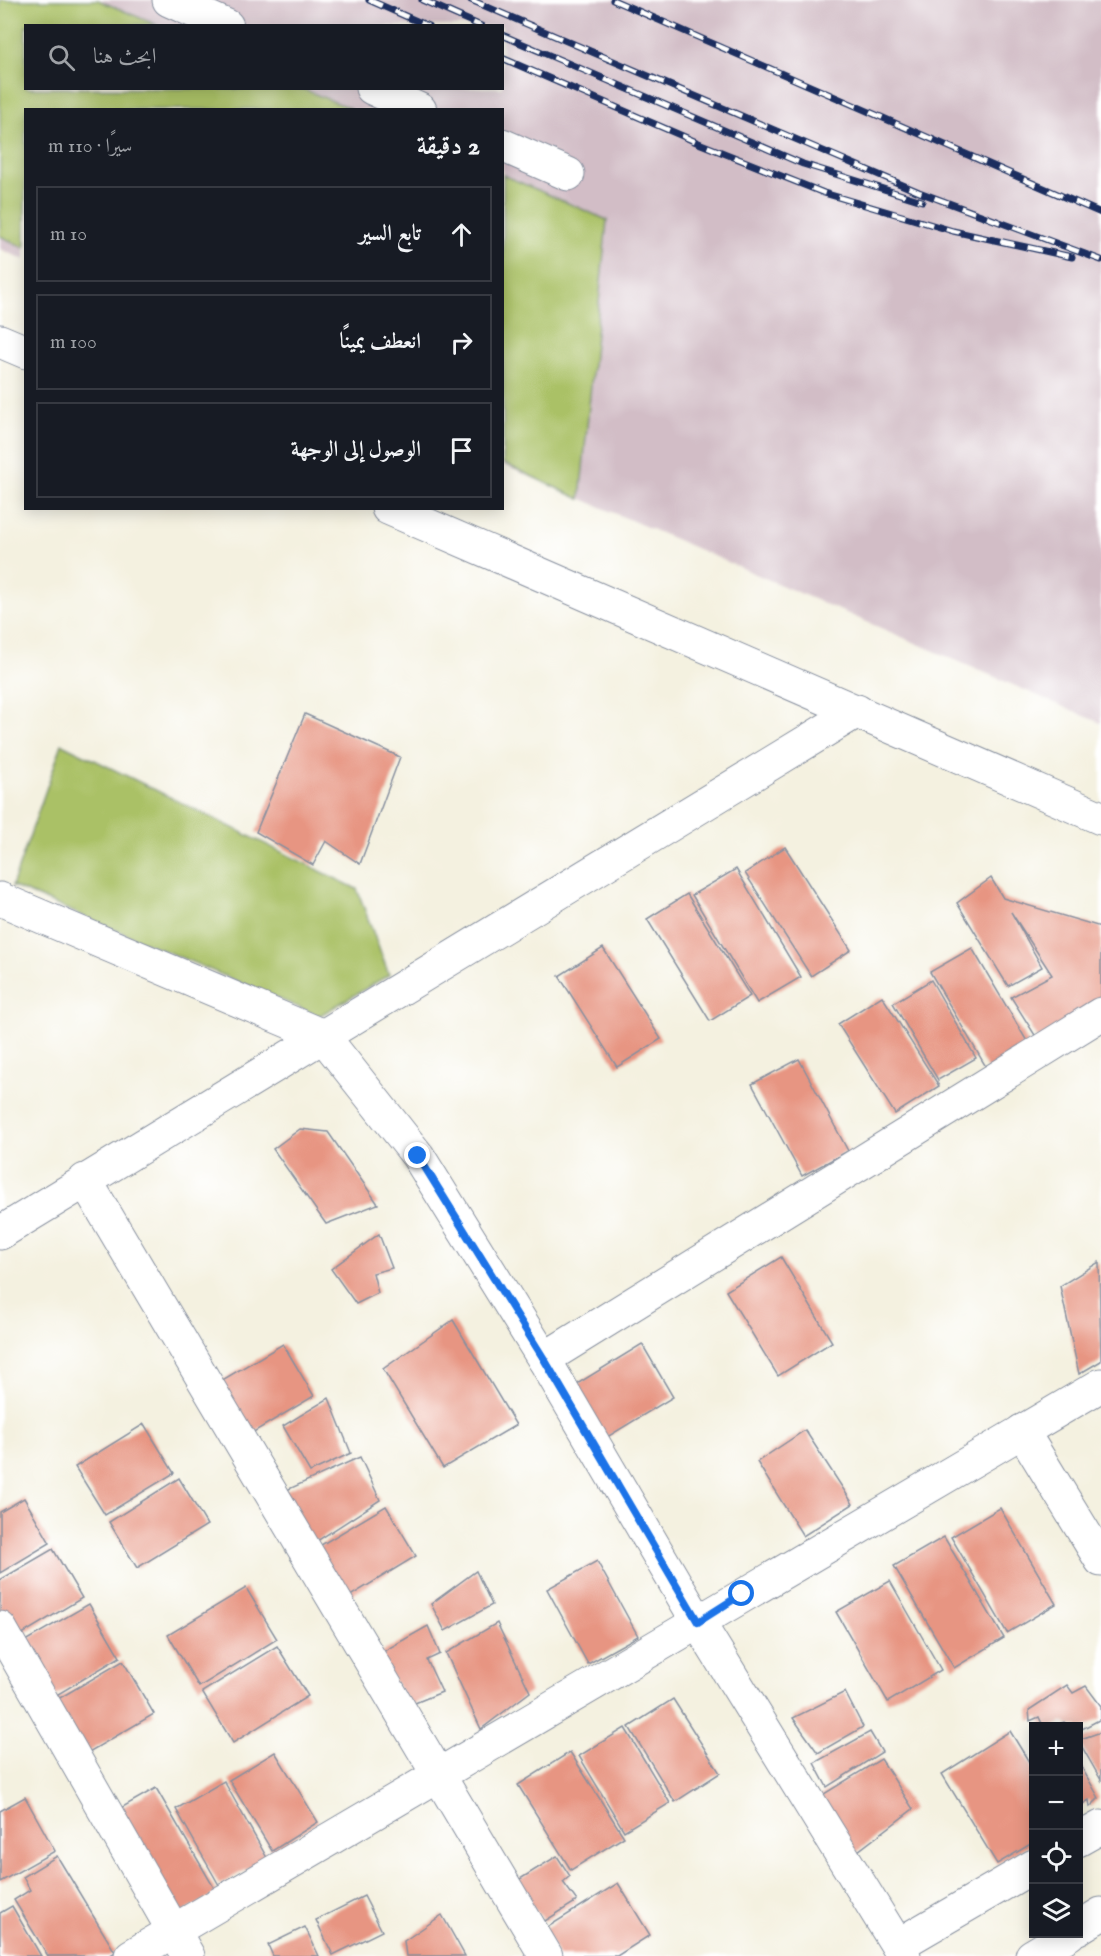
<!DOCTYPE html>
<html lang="ar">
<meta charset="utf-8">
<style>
:root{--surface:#171b24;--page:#242831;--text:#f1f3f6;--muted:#9ea1a6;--line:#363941}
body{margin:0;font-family:"IM FELL English",Amiri,serif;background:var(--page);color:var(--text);direction:rtl}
.controls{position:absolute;right:18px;bottom:18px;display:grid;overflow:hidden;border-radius:0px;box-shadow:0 3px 15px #0003}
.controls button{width:54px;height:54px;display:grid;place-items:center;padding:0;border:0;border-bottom:2px solid var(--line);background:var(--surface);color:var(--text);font:30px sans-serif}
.stop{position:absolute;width:18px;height:18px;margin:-14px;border:4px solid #1a73e8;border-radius:50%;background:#fff}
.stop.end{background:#1a73e8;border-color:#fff;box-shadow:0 2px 6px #0008}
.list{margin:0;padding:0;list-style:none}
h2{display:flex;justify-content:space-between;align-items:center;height:78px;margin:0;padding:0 24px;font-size:26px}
h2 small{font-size:20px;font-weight:400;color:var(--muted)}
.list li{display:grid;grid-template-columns:39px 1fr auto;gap:18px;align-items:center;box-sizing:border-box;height:96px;margin:0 12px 12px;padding:0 12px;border:2px solid var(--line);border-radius:0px}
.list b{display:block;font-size:22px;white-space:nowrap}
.list em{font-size:20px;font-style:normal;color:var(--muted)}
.icon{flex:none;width:33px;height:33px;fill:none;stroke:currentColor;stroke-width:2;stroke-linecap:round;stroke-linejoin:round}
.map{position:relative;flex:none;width:1101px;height:1956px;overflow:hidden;direction:ltr}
.search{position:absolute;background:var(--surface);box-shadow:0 3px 15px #0003;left:24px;top:24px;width:480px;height:66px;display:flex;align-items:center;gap:15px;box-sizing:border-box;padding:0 21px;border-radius:0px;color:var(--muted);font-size:22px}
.panel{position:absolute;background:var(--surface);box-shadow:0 3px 15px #0003;left:24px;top:108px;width:480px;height:402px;border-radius:0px;direction:rtl}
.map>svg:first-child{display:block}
.industrial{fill:#d2bdc6;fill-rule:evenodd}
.green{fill:#aac166;stroke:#627862;stroke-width:1.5}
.building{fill:#e79582}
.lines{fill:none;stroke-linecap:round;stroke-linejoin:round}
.minor-casing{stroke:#88909f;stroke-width:35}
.minor{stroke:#fff;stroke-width:33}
.rail-casing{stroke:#1b2f5e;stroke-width:7}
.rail{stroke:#fff;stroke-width:4.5;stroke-dasharray:14;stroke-linecap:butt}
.route{stroke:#1a73e8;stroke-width:8}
</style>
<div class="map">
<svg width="1101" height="1956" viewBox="0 0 1101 1956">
<rect width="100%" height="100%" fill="#fff"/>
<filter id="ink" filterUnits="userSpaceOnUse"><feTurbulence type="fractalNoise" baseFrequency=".0167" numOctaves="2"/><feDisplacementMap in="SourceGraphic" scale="12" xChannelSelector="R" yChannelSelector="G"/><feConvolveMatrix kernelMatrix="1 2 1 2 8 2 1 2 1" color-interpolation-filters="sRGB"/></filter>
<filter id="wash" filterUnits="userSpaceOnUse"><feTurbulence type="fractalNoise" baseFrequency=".008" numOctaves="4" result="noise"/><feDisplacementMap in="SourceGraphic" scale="24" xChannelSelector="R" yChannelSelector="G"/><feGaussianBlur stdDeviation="1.35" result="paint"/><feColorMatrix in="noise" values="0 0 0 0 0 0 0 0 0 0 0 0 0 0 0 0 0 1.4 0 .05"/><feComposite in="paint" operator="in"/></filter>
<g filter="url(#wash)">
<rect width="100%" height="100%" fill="#f4f1e0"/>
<path class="industrial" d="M0,0H1101V723L503,465L502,110H26L25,260L0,249ZM26,26H502V88H26Z"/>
<g class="green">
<polygon points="0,0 98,0 157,25 26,26 26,88 303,89 352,109 26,110 25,248 0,236"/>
<polygon points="503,175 607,220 580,499 503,463"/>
<polygon points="62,744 357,889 389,975 319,1016 12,886"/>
</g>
<g id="blocks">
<g class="building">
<polygon points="305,714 400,757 360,864 326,841 313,865 256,832"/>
<polygon points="785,847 851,950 811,976 745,873"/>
<polygon points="736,869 801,977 757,1003 692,895"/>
<polygon points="991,878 1003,898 1101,927 1101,1005 1038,1040 1011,997 1052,975 1011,912 1042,967 1008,986 957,903"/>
<polygon points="687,894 750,996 710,1021 647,919"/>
<polygon points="603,948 661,1039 617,1067 559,976"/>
<polygon points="972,948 1031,1048 989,1072 930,972"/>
<polygon points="931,980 976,1058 938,1080 893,1003"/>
<polygon points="882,996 939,1086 895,1114 838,1024"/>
<polygon points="799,1059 848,1151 802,1176 752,1084"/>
<polygon points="300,1129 328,1132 378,1204 326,1224 273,1149"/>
<polygon points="379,1234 392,1268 373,1273 378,1293 356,1304 331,1269"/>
<polygon points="781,1257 832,1342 778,1376 726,1291"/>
<polygon points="1099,1262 1101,1361 1079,1374 1060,1286"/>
<polygon points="453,1320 516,1425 443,1468 383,1369"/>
<polygon points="283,1344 314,1396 245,1437 214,1385"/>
<polygon points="642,1344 673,1397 604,1439 572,1387"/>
<polygon points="329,1398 351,1453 310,1472 283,1426"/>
<polygon points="144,1424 174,1473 105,1515 75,1467"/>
<polygon points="805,1430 853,1504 803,1536 757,1462"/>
<polygon points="360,1457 380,1500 311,1545 280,1493"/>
<polygon points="179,1478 207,1525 137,1568 109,1522"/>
<polygon points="24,1498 50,1543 0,1573 0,1512"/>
<polygon points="386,1506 416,1556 347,1598 316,1548"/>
<polygon points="1000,1508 1056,1604 1007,1633 951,1537"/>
<polygon points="944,1537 1004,1638 954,1668 894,1566"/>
<polygon points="53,1549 82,1598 14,1639 0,1615 0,1580"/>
<polygon points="597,1561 638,1636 588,1664 547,1589"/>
<polygon points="476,1571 492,1605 445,1631 431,1604"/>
<polygon points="890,1581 941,1670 888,1702 836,1612"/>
<polygon points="246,1588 277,1639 199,1687 168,1635"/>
<polygon points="89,1604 120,1657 50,1699 18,1645"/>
<polygon points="497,1623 530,1692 481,1729 446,1653"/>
<polygon points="428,1626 440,1654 427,1660 442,1692 410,1705 377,1655"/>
<polygon points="277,1646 308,1696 233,1743 202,1692"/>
<polygon points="123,1661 154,1714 82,1756 51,1703"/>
<polygon points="1067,1685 1073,1693 1086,1686 1101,1706 1101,1719 1078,1731 1078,1726 1069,1726 1064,1722 1054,1726 1043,1726 1039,1717 1030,1721 1029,1710"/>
<polygon points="845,1692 863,1727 818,1753 793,1718"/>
<polygon points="673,1699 720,1773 675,1802 629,1727"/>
<polygon points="625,1728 670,1803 624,1831 579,1756"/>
<polygon points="1010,1731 1034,1770 1034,1842 997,1864 942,1774"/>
<polygon points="870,1732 882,1752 827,1787 814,1763"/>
<polygon points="1101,1732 1101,1780 1078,1740"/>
<polygon points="275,1752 318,1822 272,1851 229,1780"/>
<polygon points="570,1752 624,1837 571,1870 518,1785"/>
<polygon points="881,1759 913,1809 850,1857 819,1797"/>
<polygon points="1078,1761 1099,1798 1090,1807 1089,1800 1078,1807"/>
<polygon points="224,1781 267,1858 219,1885 176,1809"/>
<polygon points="156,1788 217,1893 173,1919 112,1813"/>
<polygon points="25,1797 55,1851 0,1882 0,1811"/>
<polygon points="57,1856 115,1952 109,1956 48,1956 14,1900 30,1890 23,1877"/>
<polygon points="557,1856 570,1876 563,1882 577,1901 545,1921 512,1884"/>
<polygon points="618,1883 650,1935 617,1956 559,1956 543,1930"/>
<polygon points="364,1896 382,1931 333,1955 316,1920"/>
<polygon points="12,1906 41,1956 0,1956 0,1913"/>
<polygon points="442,1915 465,1956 406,1956 404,1941"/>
<polygon points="305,1927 319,1956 273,1956 268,1945"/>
</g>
</g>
</g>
<g filter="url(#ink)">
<use href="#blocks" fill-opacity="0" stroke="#88909f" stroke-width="1.5"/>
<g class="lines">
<g class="minor-casing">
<g id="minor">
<polyline points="169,0 227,26"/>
<polyline points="372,88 420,110"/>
<polyline points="502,145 568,174"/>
<polyline points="0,341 26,352"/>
<polyline points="388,508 1101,818"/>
<polyline points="0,899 323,1036 418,1156 544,1359 698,1622 904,1956"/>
<polyline points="85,1180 546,1956"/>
<polyline points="0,1233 857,711"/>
<polyline points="544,1359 1101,1014"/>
<polyline points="1022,1431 1101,1560"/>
<polyline points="0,1628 188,1956"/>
<polyline points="1078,1840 1101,1827"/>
<polyline points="1078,1928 1101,1914"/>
<polyline points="898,1945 1034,1866"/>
<polyline points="131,1956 1101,1385"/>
<polyline points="1032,1956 1069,1934"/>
</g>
</g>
<use href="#minor" class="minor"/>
<g class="rail-casing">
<g id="rail">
<polyline points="369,0 428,26"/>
<polyline points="422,0 481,26"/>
<polyline points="471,0 919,192 1101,260"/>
<polyline points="613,0 1101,213"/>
<polyline points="502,35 803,164 922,201"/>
<polyline points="502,58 701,144 824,193 953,231 1072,257"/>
</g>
</g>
<use href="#rail" class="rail"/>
</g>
</g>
<g class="lines" filter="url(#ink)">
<polyline class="route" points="418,1156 544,1359 698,1622 742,1594"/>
</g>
</svg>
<div class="controls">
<button>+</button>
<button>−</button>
<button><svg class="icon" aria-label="locate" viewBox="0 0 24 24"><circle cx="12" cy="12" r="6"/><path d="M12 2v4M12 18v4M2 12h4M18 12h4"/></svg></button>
<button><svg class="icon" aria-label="layers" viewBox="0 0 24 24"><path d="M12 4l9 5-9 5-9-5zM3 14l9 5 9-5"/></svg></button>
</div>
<div class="stop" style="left:742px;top:1594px"></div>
<div class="stop end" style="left:418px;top:1156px"></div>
<div class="search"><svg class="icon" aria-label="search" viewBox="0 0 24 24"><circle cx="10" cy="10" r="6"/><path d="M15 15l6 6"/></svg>ابحث هنا</div>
<section class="panel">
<h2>2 دقيقة<small>سيرًا · 110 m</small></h2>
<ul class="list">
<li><svg class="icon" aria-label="ahead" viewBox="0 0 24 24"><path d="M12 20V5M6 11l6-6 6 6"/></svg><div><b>تابع السير</b></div><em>10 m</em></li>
<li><svg class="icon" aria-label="right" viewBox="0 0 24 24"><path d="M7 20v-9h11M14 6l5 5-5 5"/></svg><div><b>انعطف يمينًا</b></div><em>100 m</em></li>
<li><svg class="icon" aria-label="arrive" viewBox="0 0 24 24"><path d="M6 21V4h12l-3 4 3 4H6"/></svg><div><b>الوصول إلى الوجهة</b></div></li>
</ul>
</section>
</div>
